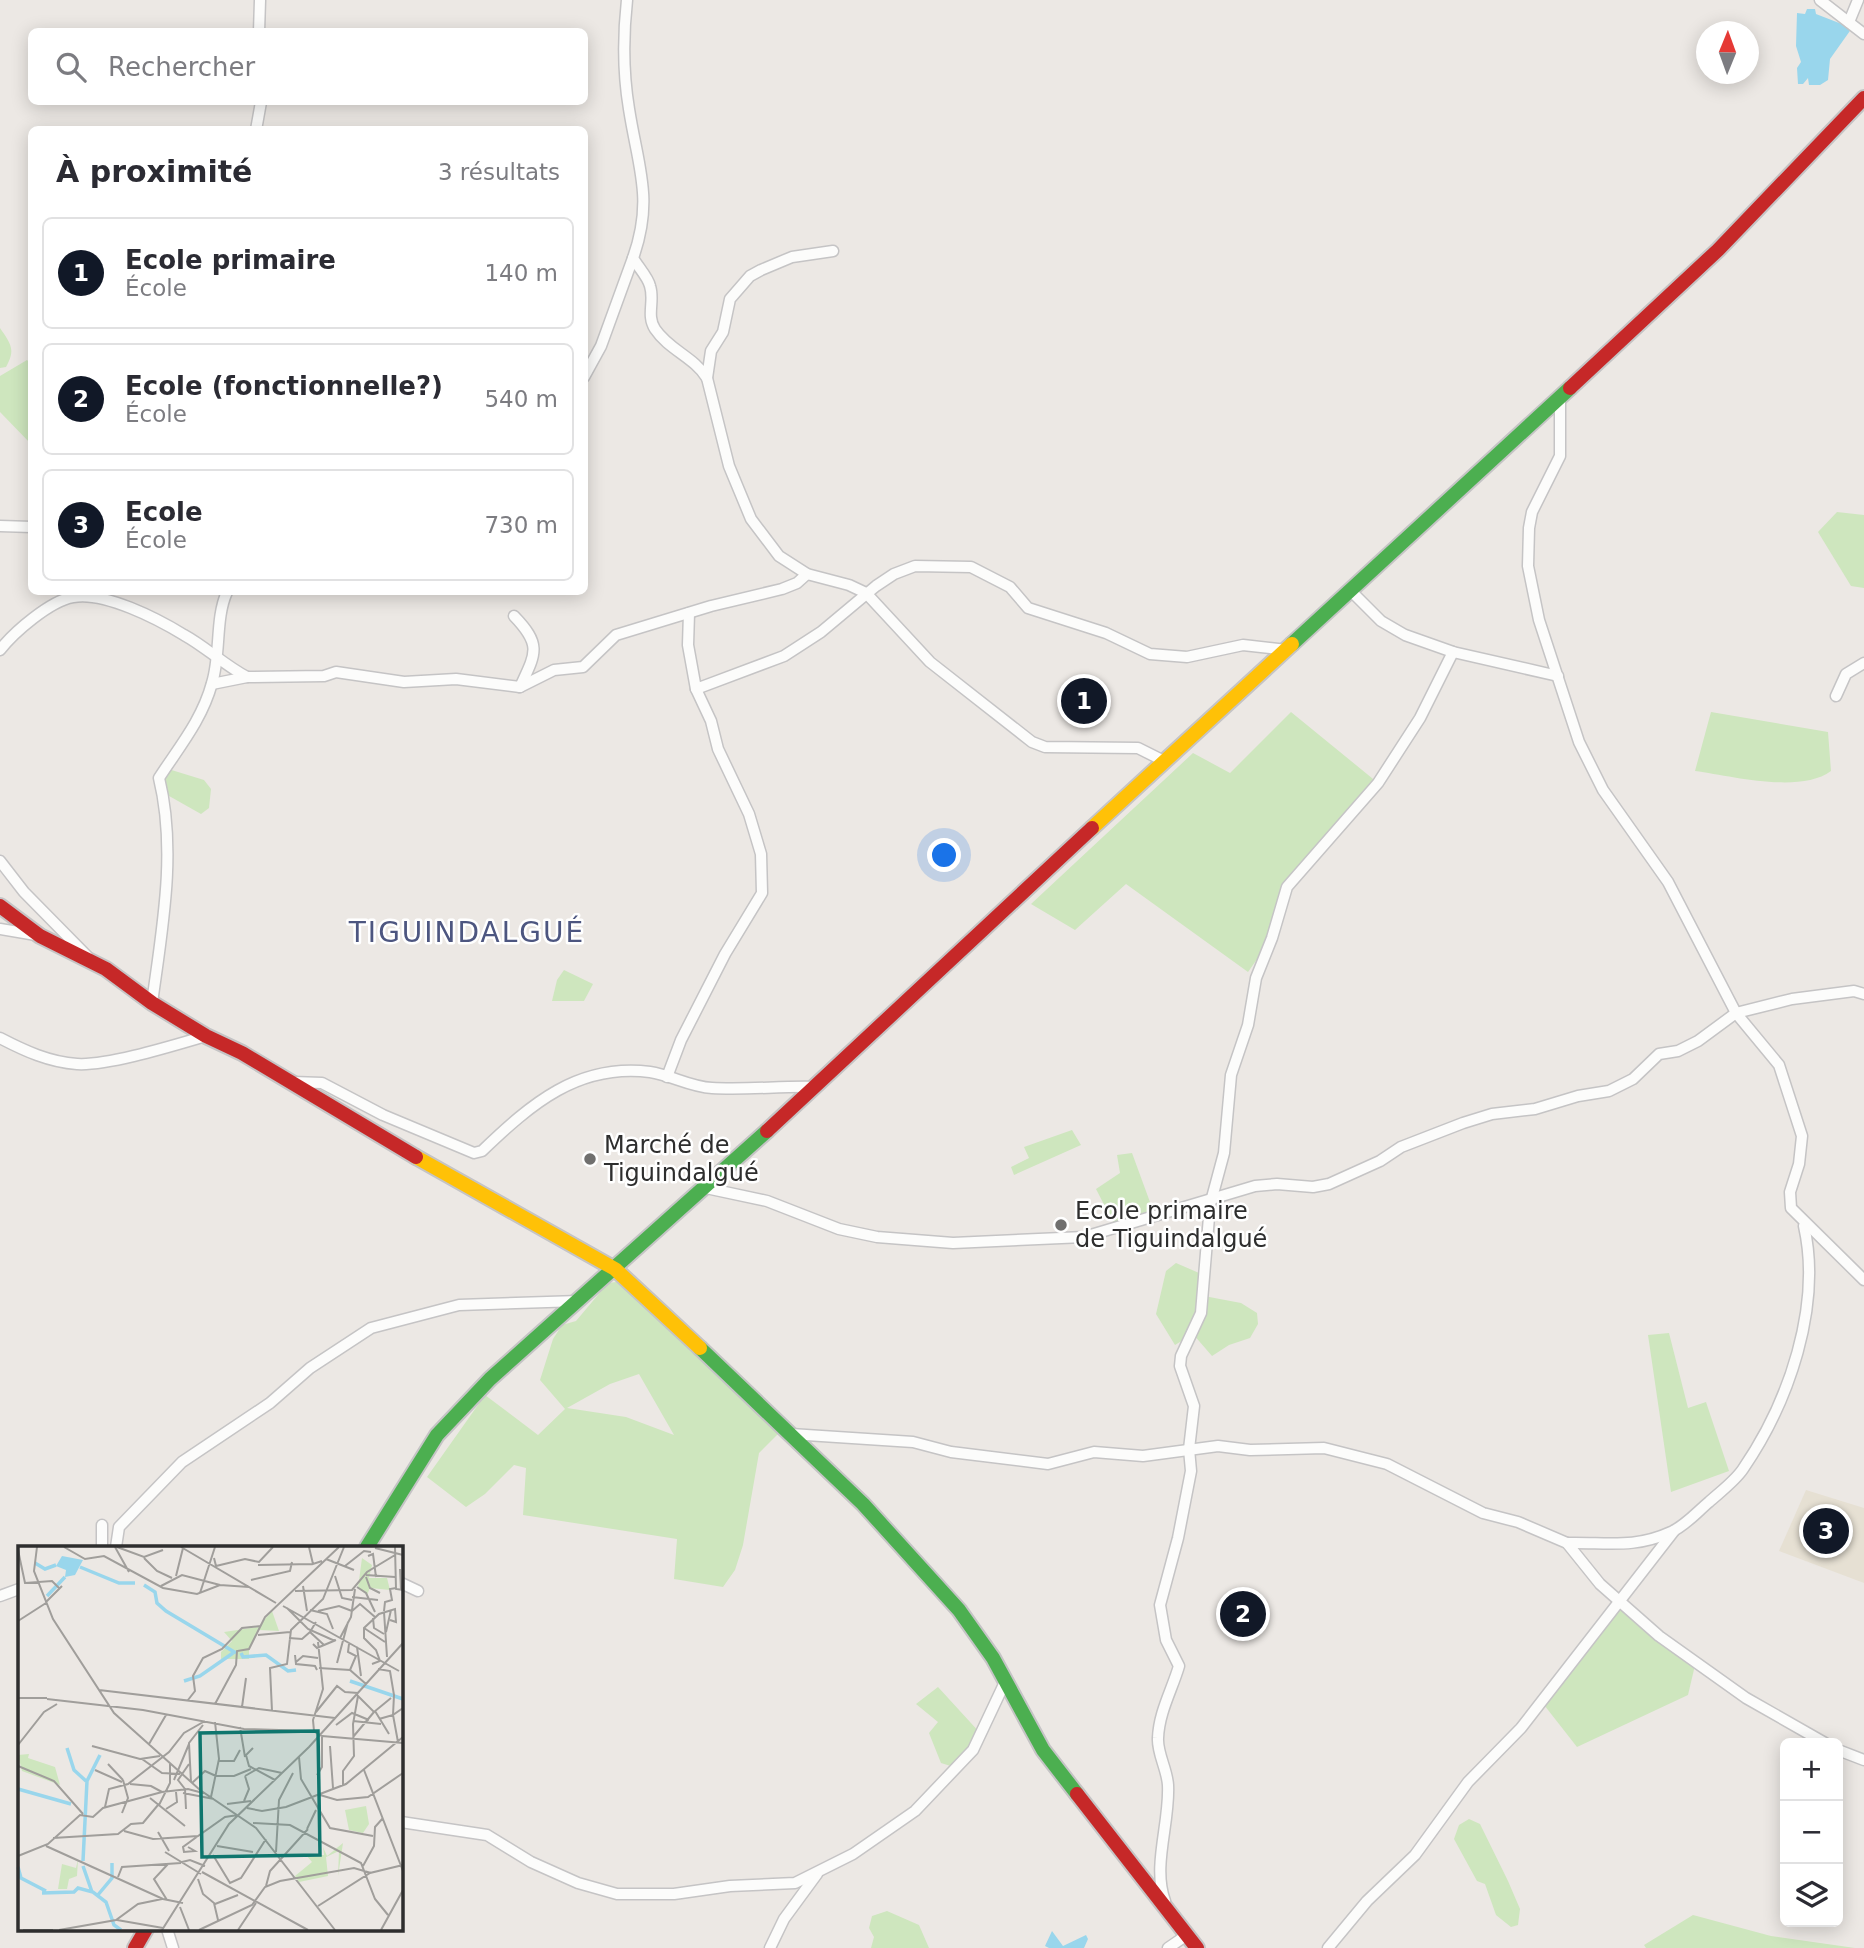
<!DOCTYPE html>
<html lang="fr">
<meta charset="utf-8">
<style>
:root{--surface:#fff;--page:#f7f7f7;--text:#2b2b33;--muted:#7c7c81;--line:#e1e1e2;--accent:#111827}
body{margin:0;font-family:"DejaVu Sans",sans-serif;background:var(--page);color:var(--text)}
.controls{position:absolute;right:21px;bottom:21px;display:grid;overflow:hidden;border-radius:10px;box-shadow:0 4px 18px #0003}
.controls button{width:63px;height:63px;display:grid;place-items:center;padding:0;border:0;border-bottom:2px solid var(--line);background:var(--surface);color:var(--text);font:35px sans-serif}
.compass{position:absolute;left:1696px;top:21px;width:63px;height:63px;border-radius:50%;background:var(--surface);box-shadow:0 4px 18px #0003;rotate:1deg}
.you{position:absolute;left:945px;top:856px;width:24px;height:24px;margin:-18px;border:5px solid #fff;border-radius:50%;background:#1a73e8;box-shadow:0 0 0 10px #1a73e833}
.badge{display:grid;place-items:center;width:46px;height:46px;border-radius:50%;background:var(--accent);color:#fff;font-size:23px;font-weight:700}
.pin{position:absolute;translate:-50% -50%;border:4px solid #fff;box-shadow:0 2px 7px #0006}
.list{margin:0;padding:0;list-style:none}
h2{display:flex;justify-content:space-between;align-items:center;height:91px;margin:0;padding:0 28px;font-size:30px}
h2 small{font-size:23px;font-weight:400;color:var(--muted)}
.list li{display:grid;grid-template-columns:46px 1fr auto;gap:21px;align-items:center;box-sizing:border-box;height:112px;margin:0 14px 14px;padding:0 14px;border:2px solid var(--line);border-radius:10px}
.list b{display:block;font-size:26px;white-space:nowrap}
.list p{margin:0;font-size:23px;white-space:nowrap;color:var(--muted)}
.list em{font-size:23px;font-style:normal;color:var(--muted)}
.icon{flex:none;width:38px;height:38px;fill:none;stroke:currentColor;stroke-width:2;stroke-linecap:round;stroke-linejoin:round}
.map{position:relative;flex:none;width:1864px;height:1948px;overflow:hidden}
.search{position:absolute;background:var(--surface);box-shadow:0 4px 18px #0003;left:28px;top:28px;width:560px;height:77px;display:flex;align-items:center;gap:18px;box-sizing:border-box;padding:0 24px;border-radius:10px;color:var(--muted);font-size:26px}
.panel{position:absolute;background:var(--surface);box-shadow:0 4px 18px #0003;left:28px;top:126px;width:560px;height:469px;border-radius:10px}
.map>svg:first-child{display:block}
.education{fill:#e6e0d3}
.green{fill:#cee6be;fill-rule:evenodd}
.water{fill:#99d6ec}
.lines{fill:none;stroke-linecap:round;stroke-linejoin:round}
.street-casing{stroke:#c5c4c5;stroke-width:13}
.fast-casing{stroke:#c5c4c5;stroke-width:18}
.slow-casing{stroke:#c5c4c5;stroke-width:18}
.jam-casing{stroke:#c5c4c5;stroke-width:18}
.street{stroke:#fcfcfb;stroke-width:10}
.fast{stroke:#4caf50;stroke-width:14}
.slow{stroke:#ffc107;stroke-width:14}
.jam{stroke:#c62828;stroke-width:14}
.poi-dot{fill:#706f6e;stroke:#fff;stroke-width:2.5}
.labels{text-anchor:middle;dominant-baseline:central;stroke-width:5;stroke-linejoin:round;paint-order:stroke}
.poi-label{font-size:24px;fill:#2e2e2e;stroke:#fff;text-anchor:start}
.quarter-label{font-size:28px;letter-spacing:2px;fill:#4d5680;stroke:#fff}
.inset-river{fill:none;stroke:#99d6ec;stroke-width:3.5}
.inset-road{fill:none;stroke:#a09e9b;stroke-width:2}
.view{fill:#0f766e;fill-opacity:0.15;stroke:#0f766e;stroke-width:3.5}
.inset-edge{fill:none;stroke:#2e2e2e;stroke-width:3.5}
</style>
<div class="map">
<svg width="1864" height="1948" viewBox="0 0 1864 1948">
<rect width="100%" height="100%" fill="#ece8e4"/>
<polygon class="education" points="1806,1490 1864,1508 1864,1583 1779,1551"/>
<g class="green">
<path d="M0,328C11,344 16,350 6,367L0,368Z"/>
<polygon points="27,360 31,364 31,444 0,412 0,376"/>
<polygon points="1837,512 1864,515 1864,588 1851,586 1818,532"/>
<polygon points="1291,712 1378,783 1287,887 1272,938 1248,972 1126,884 1075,930 1031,904 1193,753 1230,773"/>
<path d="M1711,712L1828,732L1831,771C1800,794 1732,776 1695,771Z"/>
<polygon points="165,768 204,780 211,789 209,808 201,814 162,792"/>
<polygon points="564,970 593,984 584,1001 552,1001 557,980"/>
<polygon points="1072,1130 1081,1145 1014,1175 1011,1167 1029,1158 1024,1147"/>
<polygon points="1132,1153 1154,1213 1114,1224 1096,1189 1120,1173 1117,1155"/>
<polygon points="1176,1263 1206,1276 1204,1296 1241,1303 1257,1313 1258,1324 1250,1338 1229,1345 1212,1356 1193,1334 1175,1345 1156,1314 1166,1271"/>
<path d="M616,1282L634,1285L783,1429L759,1453L743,1545L735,1570L723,1587L674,1579L677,1539L523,1515L526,1468L514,1465L485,1494L466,1507L427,1477L485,1395L538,1435L565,1409L540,1380L553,1339L562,1325L576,1321L608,1283ZM639,1374L674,1435L626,1417L567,1408L610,1384Z"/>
<polygon points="1669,1333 1688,1408 1706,1402 1729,1471 1671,1492 1648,1335"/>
<polygon points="1619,1599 1696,1661 1688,1695 1577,1747 1541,1701"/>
<polygon points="938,1687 981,1734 957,1768 941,1763 929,1733 938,1722 916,1704"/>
<polygon points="1469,1819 1480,1824 1508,1881 1520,1909 1518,1925 1511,1927 1496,1915 1485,1884 1477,1881 1454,1839 1459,1825"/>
<polygon points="887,1911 919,1925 929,1948 871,1948 874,1937 869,1928 872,1916"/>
<polygon points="1693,1915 1771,1936 1855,1948 1646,1948 1644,1945"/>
</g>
<g class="water">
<polygon points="1807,9 1815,9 1816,14 1852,28 1830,59 1828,80 1820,85 1809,85 1808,78 1803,84 1798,84 1797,68 1801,62 1796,46 1797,13 1805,14"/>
<polygon points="1052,1931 1063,1946 1086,1935 1088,1939 1084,1948 1049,1948 1045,1946"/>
</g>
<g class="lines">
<g class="street-casing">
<g id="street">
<path d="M627,0C623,36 623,73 629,109C638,167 654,199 633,258C638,267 648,277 650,286C655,301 646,315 655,329C669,350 694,357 707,378"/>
<polyline points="1820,0 1864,34"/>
<polyline points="1849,22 1858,0"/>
<polyline points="259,32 260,0"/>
<polyline points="256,130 261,102"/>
<polyline points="833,251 792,257 761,270 750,276 730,299 723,332 711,351 707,378 729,466 751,519 779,556 807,574 849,585 866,593 930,662 1032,742 1045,747 1138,748 1164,761"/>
<polyline points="584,377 601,346 633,258"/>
<polyline points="1560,397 1560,456 1532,512 1529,528 1528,566 1539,620 1579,742 1603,790 1668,882 1736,1013 1779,1065 1802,1136 1799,1164 1790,1192 1791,1208 1864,1280"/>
<polyline points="0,526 32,527"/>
<polyline points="1351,591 1381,621 1405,635 1453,652 1558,676"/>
<path d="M514,616C542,645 536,653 520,687"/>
<path d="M0,650C14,632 50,601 73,597C104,591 158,619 184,635C206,647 224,665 247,677"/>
<polyline points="212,684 247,677 324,676 336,672 404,682 456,679 520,687 554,670 583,667 616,635 711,606 782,589 797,583 807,574"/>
<polyline points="696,689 784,656 821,632 876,586 894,574 915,566 971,567 1010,587 1028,608 1106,633 1150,654 1187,657 1243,645 1287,650"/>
<polyline points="1836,696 1846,674 1864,663"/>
<polyline points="0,861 24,892 87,956"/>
<polyline points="0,929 36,935"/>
<path d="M152,1003C162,929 177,851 159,778C179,747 202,720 212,683C221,654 215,618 227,592"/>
<path d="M0,1038C25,1051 49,1062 77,1064C108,1066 175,1045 206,1036"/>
<polyline points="667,1077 681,1040 725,954 762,893 761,854 749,814 718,749 711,721 696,689 688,645 689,613"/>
<path d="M293,1082L322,1083L383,1115L474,1153L482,1151C531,1104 578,1063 650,1072C671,1075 690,1087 712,1088C746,1090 781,1086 815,1087"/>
<polyline points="706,1188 767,1201 839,1229 877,1237 953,1243 1084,1237 1255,1186 1277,1184 1313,1187 1329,1184 1380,1161 1401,1147 1463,1123 1492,1114 1535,1109 1578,1096 1609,1091 1633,1079 1659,1054 1678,1051 1698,1041 1736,1013 1792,999 1854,991 1864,994"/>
<polyline points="791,1434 913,1442 951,1452 1048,1464 1094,1452 1143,1456 1218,1446 1250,1450 1324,1448 1387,1464 1483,1513 1518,1522 1567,1543 1600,1584 1659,1636 1746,1698 1825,1743"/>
<path d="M1567,1543C1606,1542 1634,1549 1671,1532C1685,1526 1697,1512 1709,1502C1720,1492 1735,1481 1743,1469C1789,1402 1822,1306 1804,1226"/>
<polyline points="102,1547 102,1525"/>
<polyline points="116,1547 119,1527 182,1462 270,1403 310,1368 371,1328 459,1305 579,1301"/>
<polyline points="401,1583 418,1591"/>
<polyline points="0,1596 19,1589"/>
<polyline points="1838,1750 1864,1760"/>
<polyline points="401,1822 487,1835 531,1862 578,1883 617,1894 674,1894 730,1886 795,1883 853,1854 915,1811 973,1750 1006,1680"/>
<path d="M1165,1901C1152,1866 1170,1823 1168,1785C1167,1769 1157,1753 1158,1738C1159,1712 1172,1690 1179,1666L1166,1640L1160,1605L1178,1538L1191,1471L1189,1449L1194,1406L1180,1366L1181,1356L1201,1313L1210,1205L1224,1153L1231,1075L1248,1025L1256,978L1272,938L1287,887L1378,783L1420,718L1453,652"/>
<polyline points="167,1929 173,1948"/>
<polyline points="770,1948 784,1919 817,1874"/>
<polyline points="1168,1948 1187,1935"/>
<polyline points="1328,1948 1367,1901 1415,1855 1468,1782 1521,1728 1674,1531"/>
</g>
</g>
<g class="fast-casing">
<g id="fast">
<polyline points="1292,644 1570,388"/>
<polyline points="700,1348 863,1504 959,1610 993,1658 1043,1750 1077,1794"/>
<polyline points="367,1547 437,1435 490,1379 767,1131"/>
</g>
</g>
<g class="slow-casing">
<g id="slow">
<polyline points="1092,828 1292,644"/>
<polyline points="416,1157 615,1269 700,1348"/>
</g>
</g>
<g class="jam-casing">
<g id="jam">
<polyline points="1570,388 1718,250 1864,98"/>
<polyline points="0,906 40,936 106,969 152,1003 206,1036 242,1053 416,1157"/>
<polyline points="767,1131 1092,828"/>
<polyline points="1077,1794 1197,1948"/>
<polyline points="135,1948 146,1929"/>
</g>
</g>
<use href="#street" class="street"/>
<use href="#fast" class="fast"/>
<use href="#slow" class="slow"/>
<use href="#jam" class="jam"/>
</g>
<g class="poi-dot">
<circle cx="590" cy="1159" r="7"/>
<circle cx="1061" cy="1225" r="7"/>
</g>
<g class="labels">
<g class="poi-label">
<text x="604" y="1145">Marché de<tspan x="604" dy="28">Tiguindalgué</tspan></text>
<text x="1075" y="1211">Ecole primaire<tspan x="1075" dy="28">de Tiguindalgué</tspan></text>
</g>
<g class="quarter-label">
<text x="467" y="932">TIGUINDALGUÉ</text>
</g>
</g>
<g transform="translate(18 1546)">
<rect width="385" height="385" fill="#ece8e4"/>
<path d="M344,12L354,19L351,32H369L372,44L352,42L349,49L340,42ZM254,65L261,85L241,84L231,102V113H203V106L214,95L206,86L240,81ZM11,208L10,212L37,221L42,239L4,225L0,209ZM348,260L351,278L345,287L331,284L327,264ZM325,297L320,330L321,305L308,311L310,330L281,336L277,330L294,316L288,309H306L305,301L309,310ZM60,313L59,330L51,333L49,343H40L44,318L58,322Z" fill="#cee6be"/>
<path d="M44,10L65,14L57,29L47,31L48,24L38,20Z" fill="#99d6ec"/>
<path class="inset-river" d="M17,17L27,23L38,19M62,21L101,37H117M126,39L137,46L139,57L148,65L218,107M29,50L47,31M223,107L225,111L248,109L270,125L278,124M166,135L182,130L215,107M332,135L385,153M49,202L56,224L68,235M0,243L53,258M65,315L69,235L82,209M65,320L74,346M0,321L3,332L28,345M24,347L56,346L60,342L75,346L88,356L96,379L103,384M79,350L94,332V317"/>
<path class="inset-road" d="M19,1L16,25L35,73L96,167L182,244L238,282L317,384M46,1L67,13L86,10L145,42L179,48L202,39L231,41M97,1L111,26M99,1L126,11L145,4M163,1L258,57M291,1L295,18L304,15M377,1L378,43L385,44M357,2L385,9M0,4L7,37L34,35L41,42M350,10L355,8L358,31M126,12L139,25L154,32M196,12L198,20L227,13L241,16L255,1M308,13L336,24M240,19L295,18M327,20L346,5L353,6M382,23L383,44M348,29L377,31M158,30L165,2M317,30L324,52L334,54M348,31L352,42L362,47M233,34L272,25L274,16M143,40L164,29L202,39M285,40L289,65M339,41L348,47L357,66M277,45L334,44L349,26L377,9M182,47L197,1M334,51L360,54M28,56L44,40M265,60L381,125M269,62L290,83L317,95M292,64L309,68L315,83M300,65L321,60L334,65M334,65L342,58L357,71M366,65L367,56L374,54L372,43L378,42M366,66L369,111M355,72L356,82L366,88M0,75L28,57M298,76L292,86L306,99M346,82L367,96M368,86L373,64M240,89L272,86M271,92L284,93L292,86M322,92L333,71L337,43M295,98L299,102L318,94M331,98L330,106L338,110L332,124M339,101L343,130M277,109L278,118L297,120L299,124M278,116L285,110L300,112M319,117L330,76M354,118L362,115L358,104L346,92V82L361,68L377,63L378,76L372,74M301,122L332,124L348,138M360,123L372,125L376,149L375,169L361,173M81,144L317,172M339,149L356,166L373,152M0,152H29M29,153L125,164L226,183L295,185L304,190L385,197M170,154L177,145L175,130L185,112L204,103L224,82L243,80M197,158L218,119L219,105L231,103L247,71L321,1M224,161L228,132M254,165L252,122L269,118L273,84L305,53L326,1M357,165L371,188M298,166L319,140L327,146L340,147M335,175L363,178M318,179L334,167L351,174M222,181L227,211M296,185L295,174L305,143L300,96M335,191L356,166M380,196L375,169L385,162M131,198L148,169M0,199L26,166L39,158M74,200L122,213L142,210M312,200L315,242M235,202L228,209L231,220L257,234M281,211L283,233L312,282L355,290M124,213L144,227L162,228M200,215H216L222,204M90,218L105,234M0,220L36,235L65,268M77,224L104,236M346,224L385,325M299,229L304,221V191M196,230H216L233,223M227,230L241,222L264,227M156,234L171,198M173,236L171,197L185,179M174,237L187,225L198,230M112,238L133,240L144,246M325,239V225L336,210L335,178L340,150M165,247L196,253M302,249L319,254L350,251L385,227M193,251L201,213L197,176M132,252L167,280M226,255L231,243L227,230M209,258L233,255M141,259L152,237V218M87,261L91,243L110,238L151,206L166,187L187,175M229,262L244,265L268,261L328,238L385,191M148,263L159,256L158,246M168,263L167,243L160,234L171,218M104,267L110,252L105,234M235,277L272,279L343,317L357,353L370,369M289,283L298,264M106,285L135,293L180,290L207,271L220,269M140,286L151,305M35,292L100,288L113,278L125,277L140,259M28,300L145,353L165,357M199,300L235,306M170,301L177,305L166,306L165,301L180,290M147,306L183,328M258,306L261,254L275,227M195,309L212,337L223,332L248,293M0,310L30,298L62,269L75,271L85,262L144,246L170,243L185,247M164,316L172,314L187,320M345,320L356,300L357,281L365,272M184,326L290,384M100,331L104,321L163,317M180,333L185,348L196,357L200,374M248,340L252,325L290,283M149,354L136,333L150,318M197,358L220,349M300,360L352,327L385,319M162,361L171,384M99,374L145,382M5,384H35M41,384L98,374L120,358L144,353M144,384L211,278L291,201L385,97M181,384L234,359L247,341L262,335L336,322L353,327M220,384L238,357M363,384L385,344"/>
<path class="view" d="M300,185L302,309L184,311L182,187Z"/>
<rect width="385" height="385" class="inset-edge"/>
</g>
</svg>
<div class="controls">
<button>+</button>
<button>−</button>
<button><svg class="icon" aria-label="layers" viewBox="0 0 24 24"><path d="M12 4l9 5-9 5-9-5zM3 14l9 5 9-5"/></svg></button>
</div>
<svg class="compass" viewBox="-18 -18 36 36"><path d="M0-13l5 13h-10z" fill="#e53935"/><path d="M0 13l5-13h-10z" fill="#7c7c81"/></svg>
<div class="you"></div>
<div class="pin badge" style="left:1084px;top:701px">1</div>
<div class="pin badge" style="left:1243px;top:1614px">2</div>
<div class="pin badge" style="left:1826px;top:1531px">3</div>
<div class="search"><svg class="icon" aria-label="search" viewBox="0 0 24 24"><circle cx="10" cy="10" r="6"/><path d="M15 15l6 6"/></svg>Rechercher</div>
<section class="panel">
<h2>À proximité<small>3 résultats</small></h2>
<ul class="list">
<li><span class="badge">1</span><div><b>Ecole primaire</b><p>École</p></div><em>140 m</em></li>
<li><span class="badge">2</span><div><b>Ecole (fonctionnelle?)</b><p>École</p></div><em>540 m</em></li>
<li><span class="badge">3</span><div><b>Ecole</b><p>École</p></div><em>730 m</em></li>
</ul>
</section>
</div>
